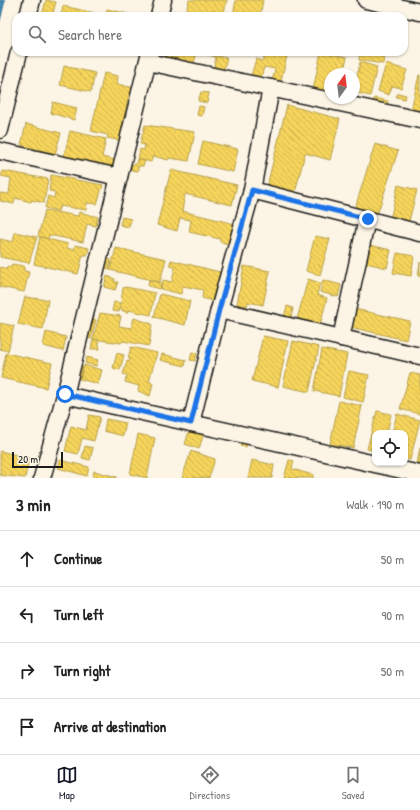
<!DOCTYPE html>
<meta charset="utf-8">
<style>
:root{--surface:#fff;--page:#f6f6f6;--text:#222;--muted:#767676;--line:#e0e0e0;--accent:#111827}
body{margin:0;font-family:"Patrick Hand",sans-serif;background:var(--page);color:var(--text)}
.controls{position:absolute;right:12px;bottom:12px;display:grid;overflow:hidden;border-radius:8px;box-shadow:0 1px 3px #0004}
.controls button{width:36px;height:36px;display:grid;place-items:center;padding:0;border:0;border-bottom:1px solid var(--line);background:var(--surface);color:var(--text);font:20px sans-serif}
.compass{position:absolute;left:324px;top:68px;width:36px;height:36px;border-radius:50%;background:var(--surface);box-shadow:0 1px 3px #0004;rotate:14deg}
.scale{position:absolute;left:12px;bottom:10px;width:51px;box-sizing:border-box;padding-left:4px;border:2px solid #1c1c1c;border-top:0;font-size:11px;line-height:14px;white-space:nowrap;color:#1c1c1c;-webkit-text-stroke:3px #fcf5e5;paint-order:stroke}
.stop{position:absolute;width:12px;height:12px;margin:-9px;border:3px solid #1a73e8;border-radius:50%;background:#fff}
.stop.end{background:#1a73e8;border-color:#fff;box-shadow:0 1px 4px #0008}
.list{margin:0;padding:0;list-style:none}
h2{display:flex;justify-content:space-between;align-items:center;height:52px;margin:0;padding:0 16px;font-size:17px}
h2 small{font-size:13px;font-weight:400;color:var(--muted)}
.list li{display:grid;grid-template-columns:26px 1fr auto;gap:12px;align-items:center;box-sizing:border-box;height:56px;padding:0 16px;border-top:1px solid var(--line)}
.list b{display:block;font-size:15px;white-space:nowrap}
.list em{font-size:13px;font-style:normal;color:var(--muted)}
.icon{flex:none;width:22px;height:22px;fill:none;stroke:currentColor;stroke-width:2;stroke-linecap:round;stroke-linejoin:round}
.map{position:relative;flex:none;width:420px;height:478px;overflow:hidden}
.search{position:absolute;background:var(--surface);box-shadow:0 1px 3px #0004;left:12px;right:12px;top:12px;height:44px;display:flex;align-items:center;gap:10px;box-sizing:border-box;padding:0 14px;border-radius:12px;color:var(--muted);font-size:15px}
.sheet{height:276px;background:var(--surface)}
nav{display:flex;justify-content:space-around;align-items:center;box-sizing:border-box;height:56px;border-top:1px solid var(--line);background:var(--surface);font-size:11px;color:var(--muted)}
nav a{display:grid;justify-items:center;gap:2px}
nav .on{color:var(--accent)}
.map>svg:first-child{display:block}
.homes{fill:url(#homes-back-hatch);stroke:#b59e49}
.schools{fill:url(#schools-back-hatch);stroke:#376f91}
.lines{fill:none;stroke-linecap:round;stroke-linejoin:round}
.street-casing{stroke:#1c1c1c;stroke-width:19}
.street{stroke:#fcf5e5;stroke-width:16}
.route{stroke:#1a73e8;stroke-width:5}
</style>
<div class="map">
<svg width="420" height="478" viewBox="0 0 420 478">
<defs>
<pattern id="homes-back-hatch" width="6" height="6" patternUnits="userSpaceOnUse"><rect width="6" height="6" fill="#f6d55c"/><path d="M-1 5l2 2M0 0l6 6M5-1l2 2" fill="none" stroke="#d2b64f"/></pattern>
<pattern id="schools-back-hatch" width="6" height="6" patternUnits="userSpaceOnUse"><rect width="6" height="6" fill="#4393c3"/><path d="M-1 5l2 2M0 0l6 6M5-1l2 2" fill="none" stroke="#37779e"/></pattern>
</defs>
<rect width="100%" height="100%" fill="#fcf5e5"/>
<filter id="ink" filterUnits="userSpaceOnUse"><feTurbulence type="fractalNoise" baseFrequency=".025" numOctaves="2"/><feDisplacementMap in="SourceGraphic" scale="8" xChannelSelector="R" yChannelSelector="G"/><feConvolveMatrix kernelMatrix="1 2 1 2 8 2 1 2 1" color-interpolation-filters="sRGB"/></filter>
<g filter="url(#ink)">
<g class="homes">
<polygon points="46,0 56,2 52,16 42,16"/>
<polygon points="189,0 227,0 223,16 185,15"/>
<polygon points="236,0 263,0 260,16 233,15"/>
<polygon points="63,6 95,13 94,16 61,16"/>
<polygon points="107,9 137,16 106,16"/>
<polygon points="165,52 197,52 193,67 163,59"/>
<polygon points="198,52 218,52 217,56 227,58 223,73 213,70 216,57"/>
<polygon points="265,52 288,52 280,84 272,82 275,69 264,67 260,82 250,79 256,59 263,61"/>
<polygon points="321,52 347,57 343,74 330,74 330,94 313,90"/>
<polygon points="360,52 385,52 383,64 359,60"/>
<polygon points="360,62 377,67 370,96 354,92"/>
<polygon points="386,64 407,70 401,88 392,86 389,95 378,91"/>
<polygon points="64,66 95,73 91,92 60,85"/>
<polygon points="104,73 118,76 117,84 134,88 131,100 128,99 122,126 125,127 122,141 107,138 108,135 91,131"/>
<polygon points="419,75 420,75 420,116 410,114"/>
<polygon points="201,92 209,93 207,103 198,101"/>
<polygon points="398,93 406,95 405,99 396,97"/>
<polygon points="374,98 388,101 387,107 373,103"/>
<polygon points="53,102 77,108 74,120 51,113"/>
<polygon points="287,105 340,119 330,160 305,153 294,197 266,190"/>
<polygon points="199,106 204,107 202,116 197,115"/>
<polygon points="26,124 61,133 55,154 21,145"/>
<polygon points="145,125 195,132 189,161 169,158 168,160 153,156 151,162 138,159 140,149 144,150 145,145 140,144"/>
<polygon points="70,131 106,139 102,157 115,160 113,167 64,156"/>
<polygon points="203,141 238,149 233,172 198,164"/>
<polygon points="375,144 398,151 377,215 355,208"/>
<polygon points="137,159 145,161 143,166 138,166 138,171 131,170 131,165 136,164"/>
<polygon points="171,170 237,185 232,205 185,194 182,211 235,224 230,244 220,242 220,239 189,232 191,220 180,218 177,231 157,225"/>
<polygon points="3,171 48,179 44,203 32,200 31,202 15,198 14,204 0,201 0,193 9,194 11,178 1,176"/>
<polygon points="51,175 103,185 97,204 87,203 86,210 60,206 58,211 45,208 48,196 54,198 55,192 49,191"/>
<polygon points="398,185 417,190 408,225 390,220"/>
<polygon points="45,210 78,216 79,212 98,217 96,226 87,224 83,242 49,235 48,239 38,236"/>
<polygon points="122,217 131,219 129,227 120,225"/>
<polygon points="15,232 37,237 29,263 0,257 0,239 13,242"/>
<polygon points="315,236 330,239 320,275 306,271"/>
<polygon points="40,237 68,244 67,248 74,250 75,245 89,248 87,255 83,255 78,274 34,264"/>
<polygon points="370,245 391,250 387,268 366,263"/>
<polygon points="116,248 166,259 160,282 110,270"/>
<polygon points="397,253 414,256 411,276 393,273"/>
<polygon points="104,257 111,260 109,269 102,266"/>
<polygon points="171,260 220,272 212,301 202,298 203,290 183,286 181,294 161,289 163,280 172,282 175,267 169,266"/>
<polygon points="420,262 420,276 418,276"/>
<polygon points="12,264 24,266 24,271 29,272 24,292 0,287 0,267 7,269 8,266 12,267"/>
<polygon points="244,266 270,271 263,305 248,302 247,306 237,304"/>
<polygon points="107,276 115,279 114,282 118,282 115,290 104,287"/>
<polygon points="308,279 320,283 317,295 327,298 320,325 297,319"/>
<polygon points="149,280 161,283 160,289 148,286"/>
<polygon points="323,280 341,285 338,297 320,292"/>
<polygon points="126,287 155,293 151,315 128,310 127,313 120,309 123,288"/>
<polygon points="160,294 190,301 185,325 154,317"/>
<polygon points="25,297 48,300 43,329 18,324"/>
<polygon points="114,302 120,303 119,312 112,311"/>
<polygon points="287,306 293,308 291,318 284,317"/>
<polygon points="354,309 410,321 406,340 350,327"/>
<polygon points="100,313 121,316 119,326 131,328 134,318 152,324 149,346 123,341 121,343 93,339"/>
<polygon points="89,317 96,320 91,339 83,336"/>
<polygon points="0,323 14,326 8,351 0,349"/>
<polygon points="46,332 66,337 63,351 43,346"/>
<polygon points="263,336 288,341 278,387 252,381"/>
<polygon points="93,339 98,340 100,349 91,349"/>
<polygon points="293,341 319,347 309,392 283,386"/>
<polygon points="131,347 157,353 149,381 153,383 150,396 138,391 139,386 125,382 127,375 123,374 127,361 129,362 130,359 128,358"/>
<polygon points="322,349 347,354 339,396 314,391"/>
<polygon points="192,352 197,353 195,361 190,360"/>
<polygon points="6,353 52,363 46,388 1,378"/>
<polygon points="117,353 124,355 120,370 113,368"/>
<polygon points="162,354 186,360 185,366 160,360"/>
<polygon points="87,357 98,360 96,366 85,363"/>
<polygon points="77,365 83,367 80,379 74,377"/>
<polygon points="84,365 102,370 98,384 80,379"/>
<polygon points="349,371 369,375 363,402 343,397"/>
<polygon points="410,373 420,375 420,414 400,409"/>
<polygon points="339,401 362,406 353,448 330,444"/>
<polygon points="377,411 391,414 387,433 375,433 375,451 367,449"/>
<polygon points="397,414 420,420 410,460 405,459 405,433 392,433"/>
<polygon points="89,415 100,417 94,441 82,438 78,454 65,451 71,426 86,430"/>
<polygon points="106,419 126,423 123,436 104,431"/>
<polygon points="190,428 204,433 199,449 185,444"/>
<polygon points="138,434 155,438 147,478 130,474"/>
<polygon points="242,439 248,440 246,447 240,446"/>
<polygon points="85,446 93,448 90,460 82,458"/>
<polygon points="420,448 420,464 417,464"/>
<polygon points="0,451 29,458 25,478 0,475"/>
<polygon points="191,451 215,459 209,478 182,478"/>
<polygon points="60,460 89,467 87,476 58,468"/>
<polygon points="252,460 274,465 272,478 248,478"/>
<polygon points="289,460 294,461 292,469 313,475 313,478 284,478"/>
<polygon points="94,471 117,477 117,478 93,478"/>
</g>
<polygon class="schools" points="0,0 5,0 0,21"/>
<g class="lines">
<g class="street-casing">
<g id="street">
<polyline points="366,0 420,12"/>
<polyline points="28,16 32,0"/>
<polyline points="159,16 163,0"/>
<polyline points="148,62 420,120"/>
<polyline points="0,130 19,52"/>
<polyline points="0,151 119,177"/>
<polyline points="252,190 420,233"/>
<polyline points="219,310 420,356"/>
<polyline points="341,338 367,219"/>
<polyline points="65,395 420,474"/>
<polyline points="191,423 219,310 252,190 271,88"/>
<polyline points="42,478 65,395 150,52"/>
</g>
</g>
<use href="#street" class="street"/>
</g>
</g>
<g class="lines" filter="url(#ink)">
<polyline class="route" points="65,394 191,423 219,310 252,190 368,219"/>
</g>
</svg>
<div class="controls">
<button><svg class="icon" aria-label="locate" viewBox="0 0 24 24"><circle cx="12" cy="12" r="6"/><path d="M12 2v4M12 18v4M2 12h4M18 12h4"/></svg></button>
</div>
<svg class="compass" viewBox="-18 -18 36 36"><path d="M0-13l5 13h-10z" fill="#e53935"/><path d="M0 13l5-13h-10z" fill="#767676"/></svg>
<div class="scale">20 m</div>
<div class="stop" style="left:65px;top:394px"></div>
<div class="stop end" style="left:368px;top:219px"></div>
<div class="search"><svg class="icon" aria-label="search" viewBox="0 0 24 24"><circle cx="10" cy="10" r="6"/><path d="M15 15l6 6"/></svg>Search here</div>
</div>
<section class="sheet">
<h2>3 min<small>Walk · 190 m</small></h2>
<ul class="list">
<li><svg class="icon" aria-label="ahead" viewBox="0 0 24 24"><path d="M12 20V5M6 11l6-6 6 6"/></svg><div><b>Continue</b></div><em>50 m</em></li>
<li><svg class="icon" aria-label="left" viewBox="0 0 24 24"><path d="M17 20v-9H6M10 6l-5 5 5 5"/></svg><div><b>Turn left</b></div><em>90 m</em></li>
<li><svg class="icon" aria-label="right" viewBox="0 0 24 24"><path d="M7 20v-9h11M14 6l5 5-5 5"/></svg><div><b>Turn right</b></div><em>50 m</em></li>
<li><svg class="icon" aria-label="arrive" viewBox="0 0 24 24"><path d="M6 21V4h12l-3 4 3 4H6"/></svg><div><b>Arrive at destination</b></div></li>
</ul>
</section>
<nav>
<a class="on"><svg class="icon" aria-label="map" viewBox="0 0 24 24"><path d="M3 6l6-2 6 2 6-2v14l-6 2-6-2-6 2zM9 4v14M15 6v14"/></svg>Map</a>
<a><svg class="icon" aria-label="directions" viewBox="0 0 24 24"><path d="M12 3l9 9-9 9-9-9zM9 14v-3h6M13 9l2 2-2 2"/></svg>Directions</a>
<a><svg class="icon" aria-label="saved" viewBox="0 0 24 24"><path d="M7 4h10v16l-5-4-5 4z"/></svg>Saved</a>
</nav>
